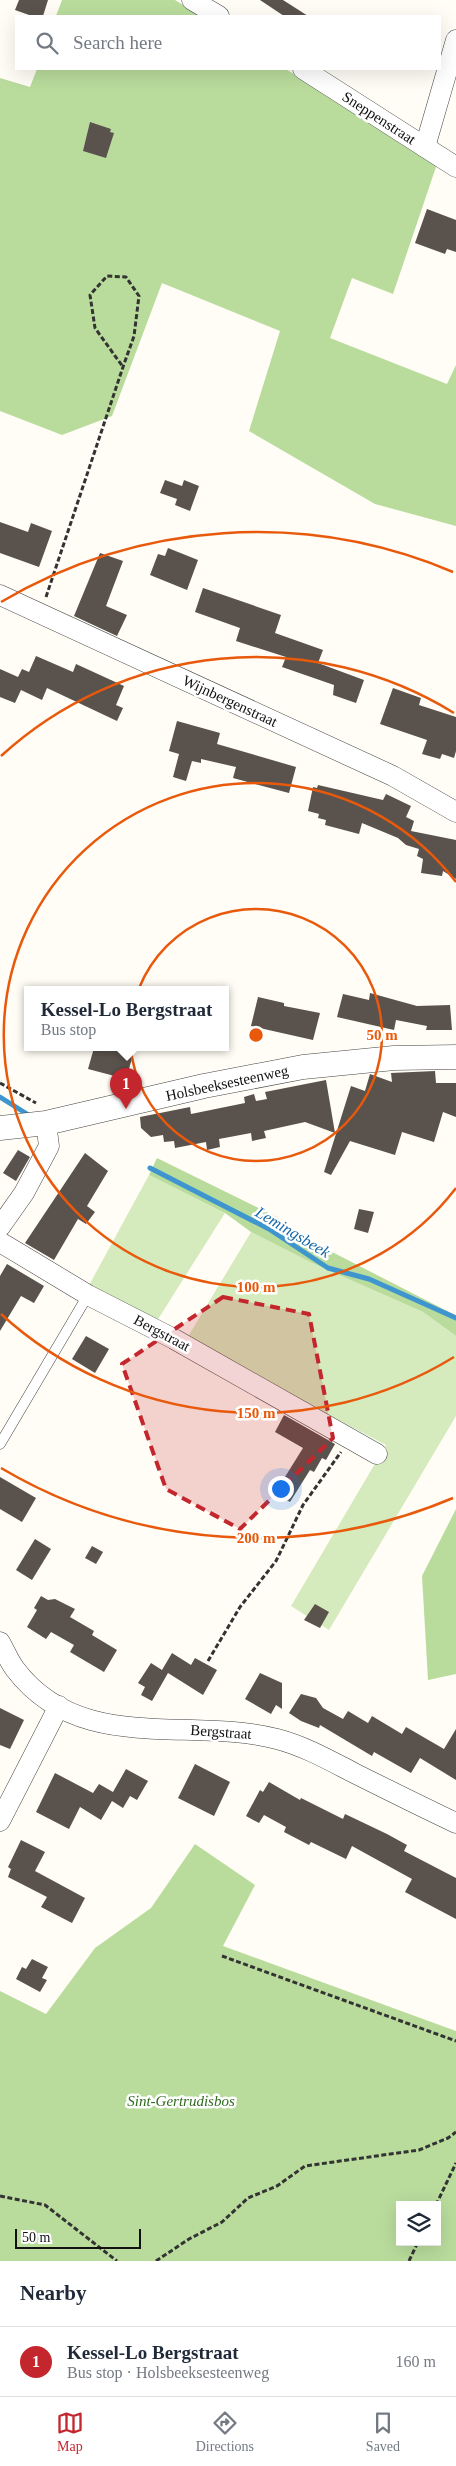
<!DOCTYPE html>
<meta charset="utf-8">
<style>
:root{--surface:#fff;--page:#f6f6f7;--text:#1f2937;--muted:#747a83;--line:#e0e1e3;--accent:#c4262e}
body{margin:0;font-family:Georgia,serif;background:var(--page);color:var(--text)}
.controls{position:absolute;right:15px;bottom:15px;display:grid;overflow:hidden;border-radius:0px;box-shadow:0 5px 20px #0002}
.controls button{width:45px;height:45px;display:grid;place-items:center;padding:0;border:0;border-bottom:1px solid var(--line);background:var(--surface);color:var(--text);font:25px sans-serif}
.scale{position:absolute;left:15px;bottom:12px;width:126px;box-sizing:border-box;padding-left:5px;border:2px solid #111;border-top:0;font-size:14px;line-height:18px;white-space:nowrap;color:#111;-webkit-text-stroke:4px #fff;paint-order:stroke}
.you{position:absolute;left:280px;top:1488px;width:18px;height:18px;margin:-12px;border:4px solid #fff;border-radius:50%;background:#1a73e8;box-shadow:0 0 0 8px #1a73e833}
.badge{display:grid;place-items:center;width:32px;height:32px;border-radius:50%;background:var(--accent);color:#fff;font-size:16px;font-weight:700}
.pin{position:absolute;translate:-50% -41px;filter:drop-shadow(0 1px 2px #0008)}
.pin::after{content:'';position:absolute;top:26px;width:18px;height:15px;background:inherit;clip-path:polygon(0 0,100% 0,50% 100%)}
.popup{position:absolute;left:24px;top:986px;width:205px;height:65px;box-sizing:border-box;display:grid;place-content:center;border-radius:0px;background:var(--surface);filter:drop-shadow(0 1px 4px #0005);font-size:16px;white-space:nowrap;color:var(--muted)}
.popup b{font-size:19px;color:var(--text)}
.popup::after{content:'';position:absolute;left:50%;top:100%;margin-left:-10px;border:10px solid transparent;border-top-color:var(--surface)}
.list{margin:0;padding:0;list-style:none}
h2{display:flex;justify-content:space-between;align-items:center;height:65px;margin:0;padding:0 20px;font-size:21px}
h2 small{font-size:16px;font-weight:400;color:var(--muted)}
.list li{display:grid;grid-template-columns:32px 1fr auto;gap:15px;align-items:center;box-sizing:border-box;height:70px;padding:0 20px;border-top:1px solid var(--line)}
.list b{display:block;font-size:19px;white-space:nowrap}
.list p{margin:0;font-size:16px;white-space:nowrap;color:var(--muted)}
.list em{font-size:16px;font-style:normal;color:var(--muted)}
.icon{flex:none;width:28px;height:28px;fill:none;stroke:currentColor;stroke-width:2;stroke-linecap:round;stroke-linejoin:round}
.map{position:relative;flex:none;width:456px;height:2261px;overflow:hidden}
.search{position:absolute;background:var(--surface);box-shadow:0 5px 20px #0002;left:15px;right:15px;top:15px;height:55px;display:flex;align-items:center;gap:12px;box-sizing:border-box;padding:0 18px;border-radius:0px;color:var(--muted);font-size:19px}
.sheet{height:135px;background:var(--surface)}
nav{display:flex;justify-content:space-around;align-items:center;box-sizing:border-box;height:70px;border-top:1px solid var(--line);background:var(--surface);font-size:14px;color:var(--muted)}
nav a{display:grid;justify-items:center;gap:2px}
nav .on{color:var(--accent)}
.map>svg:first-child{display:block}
.green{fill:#d5ebbd}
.forest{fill:#b9dc9c;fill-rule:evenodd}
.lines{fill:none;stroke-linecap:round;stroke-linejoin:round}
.stream{stroke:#3f96cf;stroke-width:5}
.building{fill:#5a524d}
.service-casing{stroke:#444;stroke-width:11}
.minor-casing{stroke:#444;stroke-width:21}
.tertiary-casing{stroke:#444;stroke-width:25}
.path{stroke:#333;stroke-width:3;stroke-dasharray:5 2.5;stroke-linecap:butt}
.service{stroke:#fff;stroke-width:10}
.minor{stroke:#fff;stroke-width:20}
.tertiary{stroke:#fff;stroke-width:24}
.marked{fill:#c4262e;fill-opacity:0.2;stroke:#c4262e;stroke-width:4;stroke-dasharray:10 6;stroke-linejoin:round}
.ring{fill:none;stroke:#e8590c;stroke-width:2.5}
.labels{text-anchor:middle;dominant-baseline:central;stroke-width:5;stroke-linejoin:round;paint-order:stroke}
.street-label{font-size:15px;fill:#111;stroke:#fff}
.park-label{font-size:15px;font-style:italic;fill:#2f6b1f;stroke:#fff}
.water-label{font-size:16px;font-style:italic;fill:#1768a6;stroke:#fff}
.centre{fill:#e8590c;stroke:#fff;stroke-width:2.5}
.ring-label{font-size:15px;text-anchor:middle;font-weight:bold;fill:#e8590c;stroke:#fff;stroke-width:5;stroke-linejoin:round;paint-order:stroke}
</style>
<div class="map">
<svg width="456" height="2261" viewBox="0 0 456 2261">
<rect width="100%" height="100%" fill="#fffdf5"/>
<g class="green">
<polygon points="149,1175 225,1213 155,1324 87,1289"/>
<polygon points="251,1232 312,1263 423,1312 456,1336 456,1416 329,1630 291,1606 386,1445 186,1340"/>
</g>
<g class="forest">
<polygon points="62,0 175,0 201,16 56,16"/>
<polygon points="37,69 286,69 437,164 393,294 352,278 330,338 447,384 456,365 456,526 375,504 249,431 280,331 162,283 112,416 62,435 0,411 0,78 30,87"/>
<polygon points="157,1158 277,1217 284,1226 299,1235 453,1314 456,1316 456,1336 423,1312 312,1263 251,1232 225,1213 149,1175"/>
<polygon points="456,1509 456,1674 428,1680 422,1576"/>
<path d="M195,1844L255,1885L223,1946L456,2031V2261H0V1991L46,2014L95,1948L151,1908ZM400,2205H437V2242H400Z"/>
</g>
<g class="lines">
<g class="stream">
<polyline points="0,1097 27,1114"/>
<polyline points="150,1168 269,1229 328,1268 369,1279 456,1318"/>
</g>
</g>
<g class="building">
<polygon points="19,0 48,0 43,16 32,16 15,10"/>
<polygon points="260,0 283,0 308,16 284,16"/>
<polygon points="90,122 111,129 110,132 114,133 106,158 83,151"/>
<polygon points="427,209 456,220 456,252 447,249 445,254 415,243"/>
<polygon points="165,480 182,486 184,480 199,486 190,511 175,505 177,499 160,493"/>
<polygon points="0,522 28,532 31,523 52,531 39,567 0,553"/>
<polygon points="168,548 198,560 187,590 150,575 158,554 165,556"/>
<polygon points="100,553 123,561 106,606 127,615 117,636 74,616"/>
<polygon points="203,588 281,615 275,633 323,650 318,663 364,680 356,703 333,695 334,685 282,667 286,657 236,641 240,628 195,612"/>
<polygon points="36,656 73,672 76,664 124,686 116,705 123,708 117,721 47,688 42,700 21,690 15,703 0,697 0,669 18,677 22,669 29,672"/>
<polygon points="393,688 421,698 419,705 456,717 456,751 454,758 442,754 440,759 422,754 427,740 380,724"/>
<polygon points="177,721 220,733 217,744 296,767 289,793 233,778 236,767 201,759 201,763 192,761 186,781 173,777 179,754 169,751"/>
<polygon points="318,785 383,800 386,794 411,806 406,817 414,821 411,831 456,840 456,879 443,871 442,876 421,873 423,859 417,856 419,849 406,845 398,838 362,823 359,834 325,825 326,820 318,818 319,814 308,811 313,787 317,788"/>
<polygon points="370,993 417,1006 450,1005 452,1030 426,1030 427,1026 396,1020 394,1030 337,1017 343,994 369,1000"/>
<polygon points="258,997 284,1003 284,1006 320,1013 313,1040 251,1026"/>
<polygon points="94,1048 131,1048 133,1055 126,1079 88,1069"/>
<polygon points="435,1071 436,1083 456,1083 456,1117 443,1112 434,1142 402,1132 395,1155 350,1141 331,1175 324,1172 351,1086 365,1091 370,1074 392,1082 391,1073"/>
<polygon points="326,1080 335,1133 305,1122 264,1131 266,1138 252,1141 251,1133 219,1139 220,1147 207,1150 206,1142 175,1148 174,1141 164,1142 163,1135 151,1137 141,1128 140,1117 190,1107 191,1114 245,1103 244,1097 254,1094 256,1101 267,1099 265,1092"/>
<polygon points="18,1150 30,1157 16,1181 3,1173"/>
<polygon points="85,1153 108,1171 87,1206 95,1212 86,1224 78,1219 54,1260 25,1243"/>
<polygon points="359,1209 374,1212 368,1233 354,1229"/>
<polygon points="7,1264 44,1286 34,1303 21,1296 0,1331 0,1276"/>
<polygon points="86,1336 109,1349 95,1373 72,1359"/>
<polygon points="284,1415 335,1444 326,1460 322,1458 314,1472 310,1470 290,1502 275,1493 303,1448 275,1432"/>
<polygon points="0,1477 36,1498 22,1522 0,1509"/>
<polygon points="35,1539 51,1549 32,1580 16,1570"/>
<polygon points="92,1546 103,1552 96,1564 85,1558"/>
<polygon points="41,1596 48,1600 55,1599 75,1609 70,1617 94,1631 92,1635 117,1650 104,1672 70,1652 74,1645 51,1632 46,1639 27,1627 37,1610 34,1608"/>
<polygon points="315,1604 329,1612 320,1628 304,1620"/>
<polygon points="172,1653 191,1665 195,1658 217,1670 203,1695 168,1673 152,1701 141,1695 145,1687 138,1683 151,1663 162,1670"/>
<polygon points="260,1673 282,1683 282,1709 276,1705 271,1714 245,1699"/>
<polygon points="301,1694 316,1698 323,1708 343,1719 348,1711 368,1723 372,1716 402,1734 406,1727 444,1749 456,1729 456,1780 420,1758 411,1773 374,1752 372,1756 320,1725 319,1728 301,1721 289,1713"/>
<polygon points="0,1708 24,1720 10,1749 0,1745"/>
<polygon points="195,1764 230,1782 214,1816 178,1798"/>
<polygon points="126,1769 148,1781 137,1800 130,1796 123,1808 112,1801 101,1820 80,1807 69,1829 36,1812 55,1773 93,1793 99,1784 113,1792"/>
<polygon points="269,1782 300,1800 301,1798 343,1819 345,1814 387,1834 407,1845 404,1851 456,1878 456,1919 405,1892 412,1879 352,1846 346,1859 311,1842 309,1845 284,1832 286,1827 264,1815 259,1823 246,1816 260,1790 263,1792"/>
<polygon points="21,1840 45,1852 35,1871 85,1898 72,1923 41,1907 47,1897 8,1877 11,1869 8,1867"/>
<polygon points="32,1959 48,1967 42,1978 47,1980 40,1992 16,1979 22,1967 26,1969"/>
</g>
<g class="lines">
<g class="service-casing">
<polyline id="service" points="0,1444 88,1295"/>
</g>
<g class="minor-casing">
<g id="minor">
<polyline points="192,0 219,16"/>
<polyline points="303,69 456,167"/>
<polyline points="425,147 456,40"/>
<polyline points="0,595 393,776 456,812"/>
<polyline points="0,1227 24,1193 49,1146 46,1123"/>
<polyline points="0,1242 88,1295 174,1339 377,1454"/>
<path d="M0,1642C5,1651 9,1661 15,1669C80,1755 187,1716 277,1739C304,1746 329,1760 354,1773C388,1790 422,1807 456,1823"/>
<polyline points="0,1821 59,1706"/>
</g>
</g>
<g class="tertiary-casing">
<polyline id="tertiary" points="0,1128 46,1123 204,1086 303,1067 394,1058 456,1057"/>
</g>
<g class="path">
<polyline points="46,597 123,367 134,336 139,296 126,277 107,276 90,295 95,328 123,367"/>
<polyline points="0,1083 36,1103"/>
<polyline points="208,1661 240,1607 276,1561 303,1505 341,1452"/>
<polyline points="222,1956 456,2041"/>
<polyline points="0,2196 45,2205 117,2261"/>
<polyline points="436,2205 456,2163"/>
<polyline points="156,2261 189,2239 222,2222 248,2198 277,2186 305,2166 419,2150 448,2138 456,2132"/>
<polyline points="409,2261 418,2242"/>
</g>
<use href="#service" class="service"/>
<use href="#minor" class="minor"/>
<use href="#tertiary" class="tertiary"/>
</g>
<path class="marked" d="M223,1297L309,1314L333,1438L240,1529L166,1489L122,1364Z"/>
<g class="ring">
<circle cx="256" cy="1035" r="126"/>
<path d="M456 1188A252 252 0 1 1 456 882"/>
<path d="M454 1357A378 378 0 0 1 1 1314M1 756A378 378 0 0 1 454 713"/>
<path d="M453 1498A503 503 0 0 1 1 1468M1 602A503 503 0 0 1 453 572"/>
</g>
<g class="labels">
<g class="street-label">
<text transform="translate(379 118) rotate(33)">Sneppenstraat</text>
<text transform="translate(230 701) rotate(25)">Wijnbergenstraat</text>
<text transform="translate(227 1083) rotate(-12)">Holsbeeksesteenweg</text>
<text transform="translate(162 1333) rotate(28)">Bergstraat</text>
<text transform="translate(221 1732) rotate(4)">Bergstraat</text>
</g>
<g class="park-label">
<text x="181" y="2101">Sint-Gertrudisbos</text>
</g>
<g class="water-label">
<text transform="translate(293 1232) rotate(31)">Lemingsbeek</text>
</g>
</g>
<circle cx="256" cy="1035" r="8" class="centre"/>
<g class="ring-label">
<text x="382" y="1040">50 m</text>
<text x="256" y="1292">100 m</text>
<text x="256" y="1418">150 m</text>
<text x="256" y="1543">200 m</text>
</g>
</svg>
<div class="controls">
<button><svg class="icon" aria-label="layers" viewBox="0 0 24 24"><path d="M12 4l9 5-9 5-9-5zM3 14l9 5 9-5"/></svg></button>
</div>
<div class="scale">50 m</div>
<div class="you"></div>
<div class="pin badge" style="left:126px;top:1109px">1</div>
<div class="popup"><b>Kessel-Lo Bergstraat</b>Bus stop</div>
<div class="search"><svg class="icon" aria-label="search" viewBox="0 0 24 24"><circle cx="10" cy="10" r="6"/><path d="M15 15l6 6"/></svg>Search here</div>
</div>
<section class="sheet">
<h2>Nearby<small></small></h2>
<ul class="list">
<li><span class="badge">1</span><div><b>Kessel-Lo Bergstraat</b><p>Bus stop · Holsbeeksesteenweg</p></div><em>160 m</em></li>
</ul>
</section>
<nav>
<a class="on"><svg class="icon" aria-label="map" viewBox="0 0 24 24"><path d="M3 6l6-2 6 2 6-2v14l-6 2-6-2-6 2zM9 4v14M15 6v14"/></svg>Map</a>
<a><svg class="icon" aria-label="directions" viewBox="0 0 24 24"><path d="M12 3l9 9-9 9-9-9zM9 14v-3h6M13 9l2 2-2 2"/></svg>Directions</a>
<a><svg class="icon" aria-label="saved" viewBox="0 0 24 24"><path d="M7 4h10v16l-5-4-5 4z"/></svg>Saved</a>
</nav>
